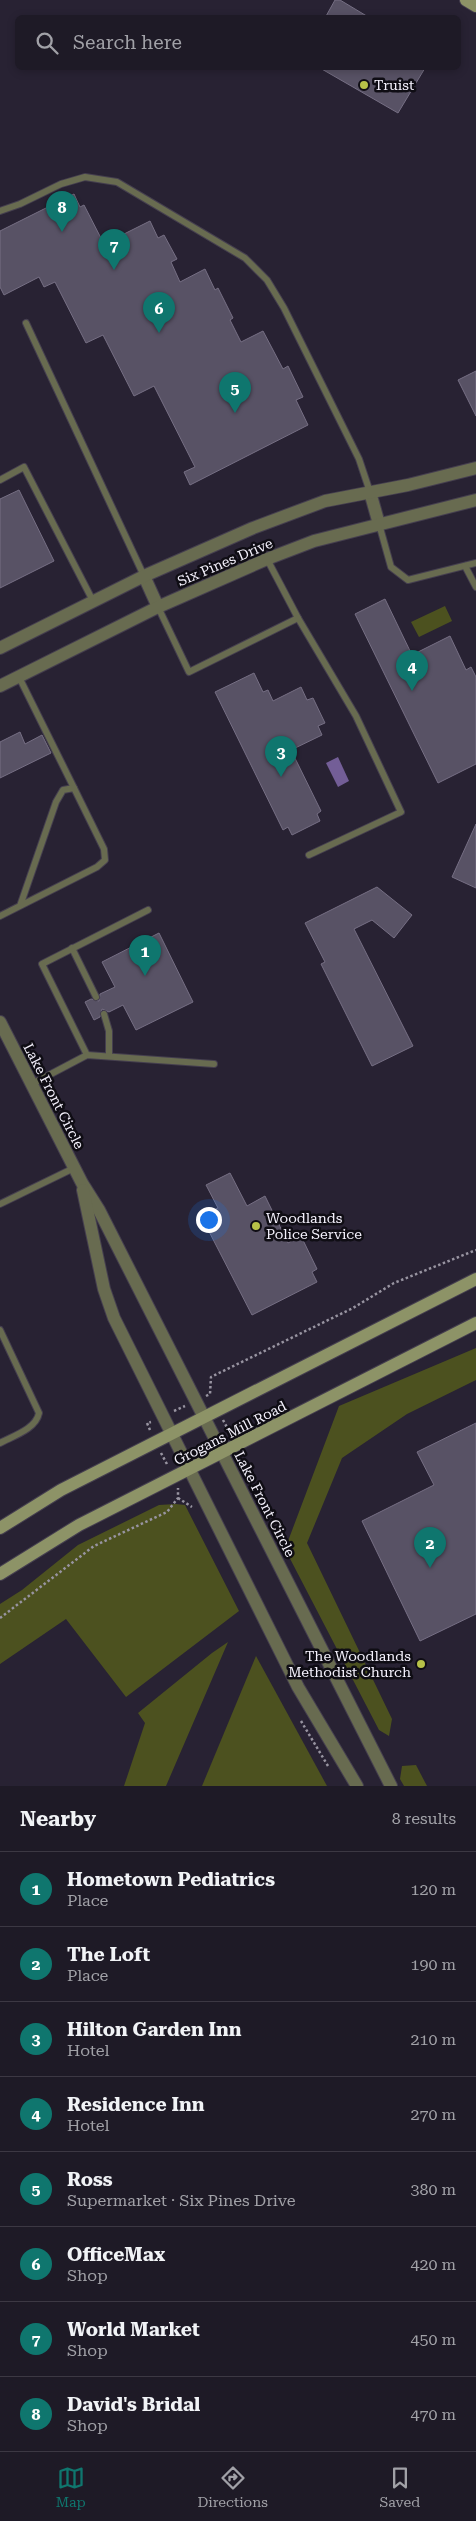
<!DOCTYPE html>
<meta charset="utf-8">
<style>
:root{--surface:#1e1a26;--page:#2b2732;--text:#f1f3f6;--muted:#a1a1a7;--line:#3c3843;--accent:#0f766e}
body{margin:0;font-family:"Roboto Serif",serif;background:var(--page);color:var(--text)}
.you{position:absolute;left:208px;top:1219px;width:18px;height:18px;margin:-12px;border:4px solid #fff;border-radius:50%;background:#1a73e8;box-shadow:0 0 0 8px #1a73e833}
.badge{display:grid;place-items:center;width:32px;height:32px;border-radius:50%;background:var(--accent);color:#fff;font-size:16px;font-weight:700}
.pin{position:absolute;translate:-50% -41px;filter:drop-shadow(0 1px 2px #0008)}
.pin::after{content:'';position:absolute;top:26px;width:18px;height:15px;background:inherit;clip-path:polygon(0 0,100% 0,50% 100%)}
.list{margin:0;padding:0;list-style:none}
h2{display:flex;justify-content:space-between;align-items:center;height:65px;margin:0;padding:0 20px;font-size:21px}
h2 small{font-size:16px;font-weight:400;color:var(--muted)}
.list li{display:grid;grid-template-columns:32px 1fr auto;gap:15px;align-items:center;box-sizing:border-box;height:75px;padding:0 20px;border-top:1px solid var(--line)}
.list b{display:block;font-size:19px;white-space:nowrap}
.list p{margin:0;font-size:16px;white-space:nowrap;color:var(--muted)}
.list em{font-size:16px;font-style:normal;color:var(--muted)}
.icon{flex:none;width:28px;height:28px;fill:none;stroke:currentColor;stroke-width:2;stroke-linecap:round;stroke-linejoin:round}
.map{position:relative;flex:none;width:476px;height:1786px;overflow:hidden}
.search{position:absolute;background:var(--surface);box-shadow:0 2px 8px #0003;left:15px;right:15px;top:15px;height:55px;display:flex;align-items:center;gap:12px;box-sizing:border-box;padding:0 18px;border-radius:8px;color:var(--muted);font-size:19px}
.sheet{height:665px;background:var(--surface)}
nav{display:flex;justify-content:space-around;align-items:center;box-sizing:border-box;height:70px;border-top:1px solid var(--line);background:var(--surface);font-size:14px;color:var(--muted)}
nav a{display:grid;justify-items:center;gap:2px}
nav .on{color:var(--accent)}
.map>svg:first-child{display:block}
.green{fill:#4c511f}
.water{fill:#735e97}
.building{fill:#585265;stroke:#766f84}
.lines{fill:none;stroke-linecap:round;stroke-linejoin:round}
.service-casing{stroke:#453f4f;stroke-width:8}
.tertiary-casing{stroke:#453f4f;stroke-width:14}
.secondary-casing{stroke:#453f4f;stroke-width:14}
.path{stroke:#9894a1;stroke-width:2.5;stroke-dasharray:2.5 2.5;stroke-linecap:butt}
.service{stroke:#686b50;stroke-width:6}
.tertiary{stroke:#686b50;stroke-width:12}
.secondary{stroke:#8d9367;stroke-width:12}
.poi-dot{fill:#b7c148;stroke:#0f0d14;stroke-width:2}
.labels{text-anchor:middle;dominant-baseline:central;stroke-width:5;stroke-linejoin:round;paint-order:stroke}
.poi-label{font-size:14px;fill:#f5f2fd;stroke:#0f0d14;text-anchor:start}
.street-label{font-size:14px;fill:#f5f2fd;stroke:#0f0d14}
</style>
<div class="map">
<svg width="476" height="1786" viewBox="0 0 476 1786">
<rect width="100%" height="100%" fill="#282233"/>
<g class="green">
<polygon points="445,606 452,621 419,637 411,622"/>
<polygon points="476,1348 476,1380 407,1414 342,1458 307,1543 392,1719 389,1736 379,1730 285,1549 339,1406"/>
<polygon points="176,1504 185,1505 239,1611 126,1697 66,1619 0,1664 0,1604 22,1590 78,1545 159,1505"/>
<polygon points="228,1642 166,1786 124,1786 145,1723 138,1713 212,1653"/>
<polygon points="256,1656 327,1786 202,1786"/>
<polygon points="416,1765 427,1786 404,1786 400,1779 402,1766"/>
</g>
<polygon class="water" points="338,757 349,781 338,787 326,763"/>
<g class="building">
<polygon points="335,0 340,0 370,18 325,18"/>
<polygon points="320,68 425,68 398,113"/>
<polygon points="74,194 80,207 84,205 104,244 150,221 158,238 164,235 177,259 171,262 180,282 205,269 215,290 218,288 233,318 230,320 241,342 263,331 283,369 288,366 303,397 296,400 308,425 190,485 184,472 195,467 154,386 134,396 103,335 86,343 55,282 44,287 39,277 4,295 0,287 0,231"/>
<polygon points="476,371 476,416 458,380"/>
<polygon points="19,490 54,561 0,588 0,499"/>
<polygon points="385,599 412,655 450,636 466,670 471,667 476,677 476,764 438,783 355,614"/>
<polygon points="254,673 263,692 268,690 273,701 301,687 307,700 313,698 325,723 318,726 322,735 291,750 321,811 317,814 320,821 292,835 288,827 283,830 215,692"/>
<polygon points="20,732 25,744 42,735 51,753 0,778 0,742"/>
<polygon points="476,824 476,888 452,877"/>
<polygon points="377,887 412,915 394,938 372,920 354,929 413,1046 372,1066 321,964 325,962 305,923"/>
<polygon points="159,933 193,1002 136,1030 123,1005 109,1012 102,1009 100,1017 94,1020 85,1002 91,999 99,1001 100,994 115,987 102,962"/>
<polygon points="230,1173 247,1206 265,1196 288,1243 301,1236 317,1269 312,1272 317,1282 252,1315 201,1216 218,1208 206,1185"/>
<polygon points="476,1423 476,1614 420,1641 362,1521 434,1485 417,1452"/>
</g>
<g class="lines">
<g class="service-casing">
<g id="service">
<polyline points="0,211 20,204 61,184 85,177 117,182 245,258 267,280 284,308 359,459 370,492"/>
<polyline points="26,323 144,576"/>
<polyline points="0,480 24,467 93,601"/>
<polyline points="379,524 391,567 408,580 476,563"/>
<polyline points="267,559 298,618 356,716 401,812 309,855"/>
<polyline points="465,566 476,587"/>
<polyline points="158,607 189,672 298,618"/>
<polyline points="19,677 74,788"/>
<polyline points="0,916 97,867 105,860 104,849 74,788 63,790 56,802 20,906"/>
<polyline points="72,948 96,997"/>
<polyline points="104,1014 109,1031 109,1055"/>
<polyline points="87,1055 42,964 148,910"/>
<polyline points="32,1084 87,1055 214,1064"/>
<polyline points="0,1204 74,1168"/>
<path d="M0,1330L39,1413C36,1429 13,1436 0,1443"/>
</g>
</g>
<g class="tertiary-casing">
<g id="tertiary">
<polyline points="370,492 379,524"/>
<polyline points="144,576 158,607"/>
<polyline points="0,648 144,576 253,528 325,501 408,485 476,468"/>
<polyline points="0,686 158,607 267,559 314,541 476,500"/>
<polyline points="0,1022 82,1183 99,1210 391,1786"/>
<polyline points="83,1190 104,1289 114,1318 298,1687 357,1786"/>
</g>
</g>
<g class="secondary-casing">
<g id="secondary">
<polyline points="466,0 476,6"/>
<polyline points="0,1528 61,1490 476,1279"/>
<polyline points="0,1574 79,1525 476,1323"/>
</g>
</g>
<g class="path">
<polyline points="206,1396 210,1394 211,1377 217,1374 353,1308 394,1283 476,1250"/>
<polyline points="174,1411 185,1406"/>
<polyline points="223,1420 230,1433"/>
<polyline points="150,1430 147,1423 151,1422"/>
<polyline points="161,1453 168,1466"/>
<polyline points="178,1498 192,1507"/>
<polyline points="0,1618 94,1546 167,1512 178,1498 178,1488"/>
<polyline points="301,1721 328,1766"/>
</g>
<use href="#service" class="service"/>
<use href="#tertiary" class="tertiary"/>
<use href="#secondary" class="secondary"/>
</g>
<g class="poi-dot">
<circle cx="364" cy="85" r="5"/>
<circle cx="256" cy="1226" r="5"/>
<circle cx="421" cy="1664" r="5"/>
</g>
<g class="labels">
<g class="poi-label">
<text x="374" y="85">Truist</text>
<text x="266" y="1218">Woodlands<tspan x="266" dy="16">Police Service</tspan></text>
<text x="411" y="1656" text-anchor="end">The Woodlands<tspan x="411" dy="16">Methodist Church</tspan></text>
</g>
<g class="street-label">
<text transform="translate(225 562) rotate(-23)">Six Pines Drive</text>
<text transform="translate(54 1096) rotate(63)">Lake Front Circle</text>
<text transform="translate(230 1433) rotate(-27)">Grogans Mill Road</text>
<text transform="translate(265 1504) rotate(63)">Lake Front Circle</text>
</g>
</g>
</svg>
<div class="you"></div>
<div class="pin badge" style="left:145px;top:976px">1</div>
<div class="pin badge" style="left:430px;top:1568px">2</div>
<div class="pin badge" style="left:281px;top:777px">3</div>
<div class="pin badge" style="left:412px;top:691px">4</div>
<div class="pin badge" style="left:235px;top:413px">5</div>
<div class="pin badge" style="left:159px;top:333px">6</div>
<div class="pin badge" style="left:114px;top:270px">7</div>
<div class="pin badge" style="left:62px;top:232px">8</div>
<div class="search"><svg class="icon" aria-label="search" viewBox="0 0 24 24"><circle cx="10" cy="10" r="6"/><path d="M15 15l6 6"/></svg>Search here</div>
</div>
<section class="sheet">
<h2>Nearby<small>8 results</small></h2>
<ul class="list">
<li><span class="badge">1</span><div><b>Hometown Pediatrics</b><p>Place</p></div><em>120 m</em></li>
<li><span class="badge">2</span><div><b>The Loft</b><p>Place</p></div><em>190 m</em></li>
<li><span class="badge">3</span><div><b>Hilton Garden Inn</b><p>Hotel</p></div><em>210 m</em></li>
<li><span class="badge">4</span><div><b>Residence Inn</b><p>Hotel</p></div><em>270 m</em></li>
<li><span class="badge">5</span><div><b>Ross</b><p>Supermarket · Six Pines Drive</p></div><em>380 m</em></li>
<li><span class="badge">6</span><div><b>OfficeMax</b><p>Shop</p></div><em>420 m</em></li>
<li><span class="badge">7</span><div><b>World Market</b><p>Shop</p></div><em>450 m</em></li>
<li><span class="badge">8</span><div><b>David's Bridal</b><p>Shop</p></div><em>470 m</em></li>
</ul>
</section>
<nav>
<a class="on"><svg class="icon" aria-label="map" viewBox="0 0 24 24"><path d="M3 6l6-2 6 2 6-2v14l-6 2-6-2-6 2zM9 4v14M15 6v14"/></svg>Map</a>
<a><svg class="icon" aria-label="directions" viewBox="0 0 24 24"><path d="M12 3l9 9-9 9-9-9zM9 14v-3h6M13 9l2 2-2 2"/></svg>Directions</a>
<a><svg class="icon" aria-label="saved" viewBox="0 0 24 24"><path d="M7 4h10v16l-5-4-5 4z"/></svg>Saved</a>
</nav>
